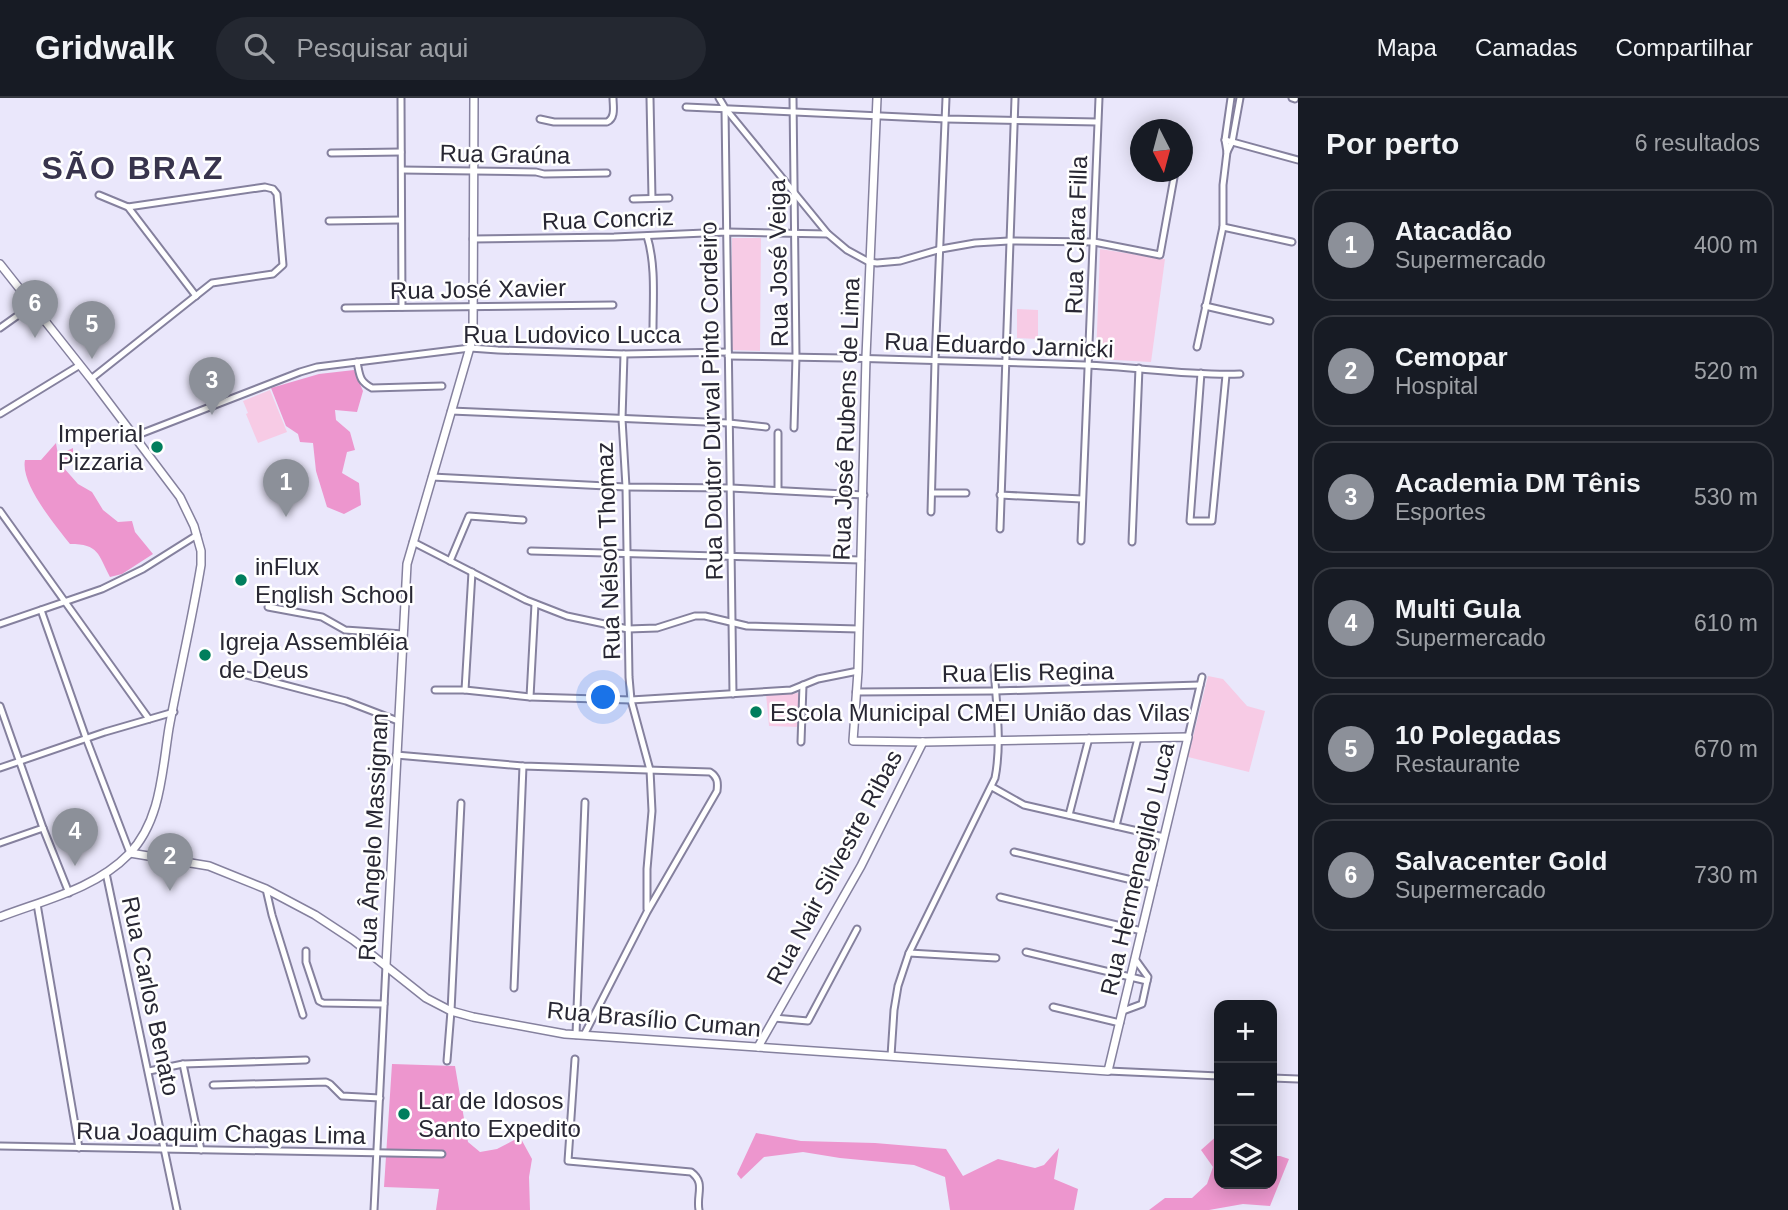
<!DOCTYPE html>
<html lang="pt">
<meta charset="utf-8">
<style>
:root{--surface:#171b24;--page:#242831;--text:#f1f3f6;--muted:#9ea1a6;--line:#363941;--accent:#8c9099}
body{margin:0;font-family:Arial,sans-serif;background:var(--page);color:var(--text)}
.controls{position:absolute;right:21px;bottom:21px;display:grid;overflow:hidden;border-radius:14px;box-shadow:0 4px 18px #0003}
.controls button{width:63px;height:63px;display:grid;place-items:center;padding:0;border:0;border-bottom:2px solid var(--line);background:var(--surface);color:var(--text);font:35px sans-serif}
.compass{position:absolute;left:1130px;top:21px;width:63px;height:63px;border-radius:50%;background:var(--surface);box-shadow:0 4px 18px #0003;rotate:174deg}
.you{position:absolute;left:604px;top:600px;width:24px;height:24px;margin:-18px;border:5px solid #fff;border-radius:50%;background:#1a73e8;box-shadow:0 0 0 10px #1a73e833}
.badge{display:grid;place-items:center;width:46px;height:46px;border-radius:50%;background:var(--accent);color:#fff;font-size:23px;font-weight:700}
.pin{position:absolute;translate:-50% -58px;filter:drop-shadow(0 2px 4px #0008)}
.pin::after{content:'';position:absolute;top:37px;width:24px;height:21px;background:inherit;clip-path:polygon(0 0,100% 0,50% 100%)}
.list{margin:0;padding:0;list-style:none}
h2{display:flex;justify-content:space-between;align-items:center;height:91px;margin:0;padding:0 28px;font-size:30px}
h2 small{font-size:23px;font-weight:400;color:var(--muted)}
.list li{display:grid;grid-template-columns:46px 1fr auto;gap:21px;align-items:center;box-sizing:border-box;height:112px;margin:0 14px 14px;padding:0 14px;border:2px solid var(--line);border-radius:21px}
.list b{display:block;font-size:26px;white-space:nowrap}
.list p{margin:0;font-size:23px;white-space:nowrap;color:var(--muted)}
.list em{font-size:23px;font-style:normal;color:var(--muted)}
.icon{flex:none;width:38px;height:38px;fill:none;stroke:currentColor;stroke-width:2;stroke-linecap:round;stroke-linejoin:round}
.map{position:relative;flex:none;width:1298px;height:1112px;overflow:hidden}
header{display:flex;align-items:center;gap:42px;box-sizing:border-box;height:98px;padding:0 35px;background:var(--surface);border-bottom:2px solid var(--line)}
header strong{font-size:33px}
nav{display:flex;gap:38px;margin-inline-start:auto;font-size:24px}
.search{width:490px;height:63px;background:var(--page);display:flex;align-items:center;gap:18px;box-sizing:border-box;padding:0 24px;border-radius:38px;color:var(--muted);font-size:26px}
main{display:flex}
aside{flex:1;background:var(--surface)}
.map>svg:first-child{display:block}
.green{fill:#f7cbe5}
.forest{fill:#ed96ce}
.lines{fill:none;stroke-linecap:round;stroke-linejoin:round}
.street-casing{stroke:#85819e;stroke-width:9}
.secondary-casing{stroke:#85819e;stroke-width:10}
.street{stroke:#fff;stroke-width:5}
.secondary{stroke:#fff;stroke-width:7}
.poi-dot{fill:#007e5d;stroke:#fff;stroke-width:2.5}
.labels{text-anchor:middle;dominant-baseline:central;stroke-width:5;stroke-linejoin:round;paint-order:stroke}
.street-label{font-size:24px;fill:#282733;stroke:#fff}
.poi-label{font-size:24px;fill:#282733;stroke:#fff;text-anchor:start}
.district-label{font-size:32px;font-weight:bold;letter-spacing:2px;fill:#38344d;stroke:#fff}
</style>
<header>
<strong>Gridwalk</strong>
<div class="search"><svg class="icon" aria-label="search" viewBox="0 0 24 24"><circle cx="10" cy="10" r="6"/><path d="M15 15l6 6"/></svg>Pesquisar aqui</div>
<nav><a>Mapa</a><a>Camadas</a><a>Compartilhar</a></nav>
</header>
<main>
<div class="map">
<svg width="1298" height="1112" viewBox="0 0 1298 1112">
<rect width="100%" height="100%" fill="#eae7fb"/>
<g class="green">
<polygon points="732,140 761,140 760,253 731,252"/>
<polygon points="1100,151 1165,161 1151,264 1096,261"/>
<polygon points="1017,211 1038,212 1038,241 1017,240"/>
<polygon points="270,292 287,334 258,345 246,316 248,315 243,303"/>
<polygon points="1208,578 1223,581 1247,608 1265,613 1249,674 1188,659"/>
<polygon points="801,595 800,629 769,628 766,596"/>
</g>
<g class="forest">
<polygon points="354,272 363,293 357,314 335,312 336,322 350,334 355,352 347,354 342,375 359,385 361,407 344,416 327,409 316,373 313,345 300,344 298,336 286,328 271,290 319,276"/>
<path d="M56,345L58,357L73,350V362L63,369L78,386L92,394L103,412L118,424L132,423L135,434L153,456L122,476L110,479C98,456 99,446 70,446C56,428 20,386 25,362H41Z"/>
<polygon points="392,966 455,968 468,1044 480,1054 497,1051 520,1039 532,1061 529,1079 530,1112 436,1112 439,1091 384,1089"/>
<polygon points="756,1035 801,1043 875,1045 946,1051 963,1078 998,1061 1035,1070 1044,1067 1059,1050 1054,1081 1078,1091 1074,1112 950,1112 945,1079 914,1067 840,1060 803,1054 764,1059 741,1081 737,1076"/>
<polygon points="1219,1036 1219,1086 1272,1086 1272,1058 1280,1058 1289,1061 1270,1108 1243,1106 1209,1112 1149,1112 1165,1100 1192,1100 1207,1086 1213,1069 1201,1052"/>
</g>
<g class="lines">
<g class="street-casing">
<g id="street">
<polyline points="401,0 402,209"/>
<polyline points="650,0 652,100"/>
<polyline points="719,0 725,10 828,136 847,152 869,164 877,165 900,163 941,151 975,145 1009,143 1094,144 1160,157 1175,74"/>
<polyline points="793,0 796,258 794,330"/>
<polyline points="1292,0 1295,1"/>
<polyline points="686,9 946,21 1097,24"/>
<polyline points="725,11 733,596"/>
<path d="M540,21L554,24H607C616,20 613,8 613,0"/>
<polyline points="1225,42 1298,62"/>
<polyline points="1227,54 1232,44 1240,0"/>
<polyline points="331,55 401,54"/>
<polyline points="402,72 536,74 544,76 607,75"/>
<polyline points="633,101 669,100"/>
<polyline points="128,109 196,198"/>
<polyline points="329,123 401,122"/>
<polyline points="1223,129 1292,144"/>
<path d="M647,138C656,167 653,201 653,232"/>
<polyline points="473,141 614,139 727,134 828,136"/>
<polyline points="1205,208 1270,223"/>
<polyline points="345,210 613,207"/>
<polyline points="0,230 31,208"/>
<polyline points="1197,249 1223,129 1223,87 1227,54 1225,42 1231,0"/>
<polyline points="624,256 622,321 626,389 629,579 631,602 650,672 652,713 647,771 647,811"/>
<path d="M728,258C847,259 966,263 1085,267C1137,269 1188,278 1240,276"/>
<path d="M357,264C360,278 359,283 372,290L442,288"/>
<polyline points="1201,275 1190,423 1212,423 1226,277"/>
<polyline points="91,281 212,185 273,176 283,167 277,96 273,91 265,89 128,109 99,97"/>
<polyline points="451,313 729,325 766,329"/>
<polyline points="0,316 80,267"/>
<polyline points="135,338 300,274 317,269 470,250 498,252 624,256 728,254"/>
<polyline points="432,379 626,389 731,390 864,397"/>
<polyline points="778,392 778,335"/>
<polyline points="932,395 966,395"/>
<polyline points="1000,397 1082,401"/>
<polyline points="0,413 149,621"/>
<polyline points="931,414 935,263 946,0"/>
<polyline points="1000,431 1015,0"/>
<polyline points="1081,443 1099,0"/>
<polyline points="413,444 526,502 567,518 628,531 657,530 695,518 705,518 747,528 859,531"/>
<polyline points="1132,444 1139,270"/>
<polyline points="531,453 861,462"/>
<polyline points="450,463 469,418 523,422"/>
<polyline points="268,509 322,519 345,532 403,536"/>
<polyline points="41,512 86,640 130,755"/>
<polyline points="0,526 102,491 143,471 197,437"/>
<polyline points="235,574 346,603 398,623"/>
<polyline points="435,592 465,592 530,599 631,602 791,592 818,581 858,573"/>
<polyline points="465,592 472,474"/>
<polyline points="856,594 995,593 1200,587"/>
<polyline points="530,599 535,506"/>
<polyline points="0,608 43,730 69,795"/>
<polyline points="1188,639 1202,579"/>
<polyline points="801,644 803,587"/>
<path d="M396,657L523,668L710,674C718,679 718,685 717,693L647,814L584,937"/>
<polyline points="0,670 105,634 174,614"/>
<polyline points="992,689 1024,707 1164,739"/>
<polyline points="1069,717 1089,640"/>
<polyline points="1116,728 1138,640"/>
<polyline points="0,745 43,730"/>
<polyline points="1014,754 1153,787"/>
<polyline points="106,775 177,1112"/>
<polyline points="266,791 272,817 303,917"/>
<polyline points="1000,799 1142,833"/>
<polyline points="37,806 79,1050"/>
<polyline points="306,853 306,864 319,903 323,905 384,906"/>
<polyline points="1026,854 1147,883"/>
<polyline points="909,855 996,860"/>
<polyline points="514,890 523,668"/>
<polyline points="1053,909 1120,925"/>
<polyline points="1123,913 1142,906 1147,883 1148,879 1135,861"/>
<polyline points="774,920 808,923 857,831"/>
<polyline points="576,937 585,704"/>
<path d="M891,958L894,912L898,888L909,855L995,680C1002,645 996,605 994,569"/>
<path d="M575,961L568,1063L691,1074C706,1085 696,1096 699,1112"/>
<polyline points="447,963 451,913 461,705"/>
<polyline points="183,966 201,1052"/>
<polyline points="149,973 183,966 306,962"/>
<polyline points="1108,973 1219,978"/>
<polyline points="1272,980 1298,981"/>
<polyline points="213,987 326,984 330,986 342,998 380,1000"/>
<polyline points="0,1048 442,1056"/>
<polyline points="374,1112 386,867"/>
</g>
</g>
<g class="secondary-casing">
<g id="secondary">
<path d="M0,166L91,281L180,399L194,428L201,453V467C192,522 179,576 169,630C162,673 161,723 129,756C95,791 44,802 0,819"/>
<polyline points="130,755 209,768 266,791 315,817 353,842 426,900 451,913 473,919 565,936 1108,973 1188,639 923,644 853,643 858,573 866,259 877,0"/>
<polyline points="386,867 407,466 473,239 474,0"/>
<polyline points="758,949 861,768 923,644"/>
</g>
</g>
<use href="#street" class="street"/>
<use href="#secondary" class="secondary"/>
</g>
<g class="poi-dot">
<circle cx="157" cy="349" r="7"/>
<circle cx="241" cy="482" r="7"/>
<circle cx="205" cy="557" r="7"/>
<circle cx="756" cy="614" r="7"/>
<circle cx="404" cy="1016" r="7"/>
</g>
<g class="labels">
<g class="street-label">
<text transform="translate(505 56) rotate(1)">Rua Graúna</text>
<text transform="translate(608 121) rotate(-2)">Rua Concriz</text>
<text transform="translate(1076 137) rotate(-88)">Rua Clara Filla</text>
<text transform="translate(778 165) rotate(-91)">Rua José Veiga</text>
<text transform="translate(478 191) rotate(-1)">Rua José Xavier</text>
<text x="572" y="236">Rua Ludovico Lucca</text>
<text transform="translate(999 247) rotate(2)">Rua Eduardo Jarnicki</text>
<text transform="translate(711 303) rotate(-91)">Rua Doutor Durval Pinto Cordeiro</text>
<text transform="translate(846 321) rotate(-88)">Rua José Rubens de Lima</text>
<text transform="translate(608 453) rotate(-92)">Rua Nélson Thomaz</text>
<text transform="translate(1028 574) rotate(-1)">Rua Elis Regina</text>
<text transform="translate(373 739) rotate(-87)">Rua Ângelo Massignan</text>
<text transform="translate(834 769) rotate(-62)">Rua Nair Silvestre Ribas</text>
<text transform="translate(1137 771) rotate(-77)">Rua Hermenegildo Luca</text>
<text transform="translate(151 898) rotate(78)">Rua Carlos Benato</text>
<text transform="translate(654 921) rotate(5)">Rua Brasílio Cuman</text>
<text transform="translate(221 1035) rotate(1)">Rua Joaquim Chagas Lima</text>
</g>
<g class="poi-label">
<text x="143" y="335" text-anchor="end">Imperial<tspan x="143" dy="28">Pizzaria</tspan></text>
<text x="255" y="468">inFlux<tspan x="255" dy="28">English School</tspan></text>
<text x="219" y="543">Igreja Assembléia<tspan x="219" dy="28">de Deus</tspan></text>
<text x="770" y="614">Escola Municipal CMEI União das Vilas</text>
<text x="418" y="1002">Lar de Idosos<tspan x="418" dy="28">Santo Expedito</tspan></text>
</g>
<g class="district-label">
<text x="133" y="70">SÃO BRAZ</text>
</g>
</g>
</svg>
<div class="controls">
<button>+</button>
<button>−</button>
<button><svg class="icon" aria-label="layers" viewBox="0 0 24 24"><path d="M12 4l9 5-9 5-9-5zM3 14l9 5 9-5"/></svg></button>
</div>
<svg class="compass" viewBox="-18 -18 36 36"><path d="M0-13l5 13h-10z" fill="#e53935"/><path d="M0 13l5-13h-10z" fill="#9ea1a6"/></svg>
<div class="you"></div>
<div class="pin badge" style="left:286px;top:419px">1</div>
<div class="pin badge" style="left:170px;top:793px">2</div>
<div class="pin badge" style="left:212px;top:317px">3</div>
<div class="pin badge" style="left:75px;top:768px">4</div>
<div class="pin badge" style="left:92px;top:261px">5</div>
<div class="pin badge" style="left:35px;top:240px">6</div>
</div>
<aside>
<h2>Por perto<small>6 resultados</small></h2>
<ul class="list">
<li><span class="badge">1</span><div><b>Atacadão</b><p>Supermercado</p></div><em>400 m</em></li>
<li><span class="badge">2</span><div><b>Cemopar</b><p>Hospital</p></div><em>520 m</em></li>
<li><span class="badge">3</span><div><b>Academia DM Tênis</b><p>Esportes</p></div><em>530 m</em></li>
<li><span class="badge">4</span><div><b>Multi Gula</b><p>Supermercado</p></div><em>610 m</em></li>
<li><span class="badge">5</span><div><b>10 Polegadas</b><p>Restaurante</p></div><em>670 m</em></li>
<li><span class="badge">6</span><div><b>Salvacenter Gold</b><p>Supermercado</p></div><em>730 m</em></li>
</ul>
</aside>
</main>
